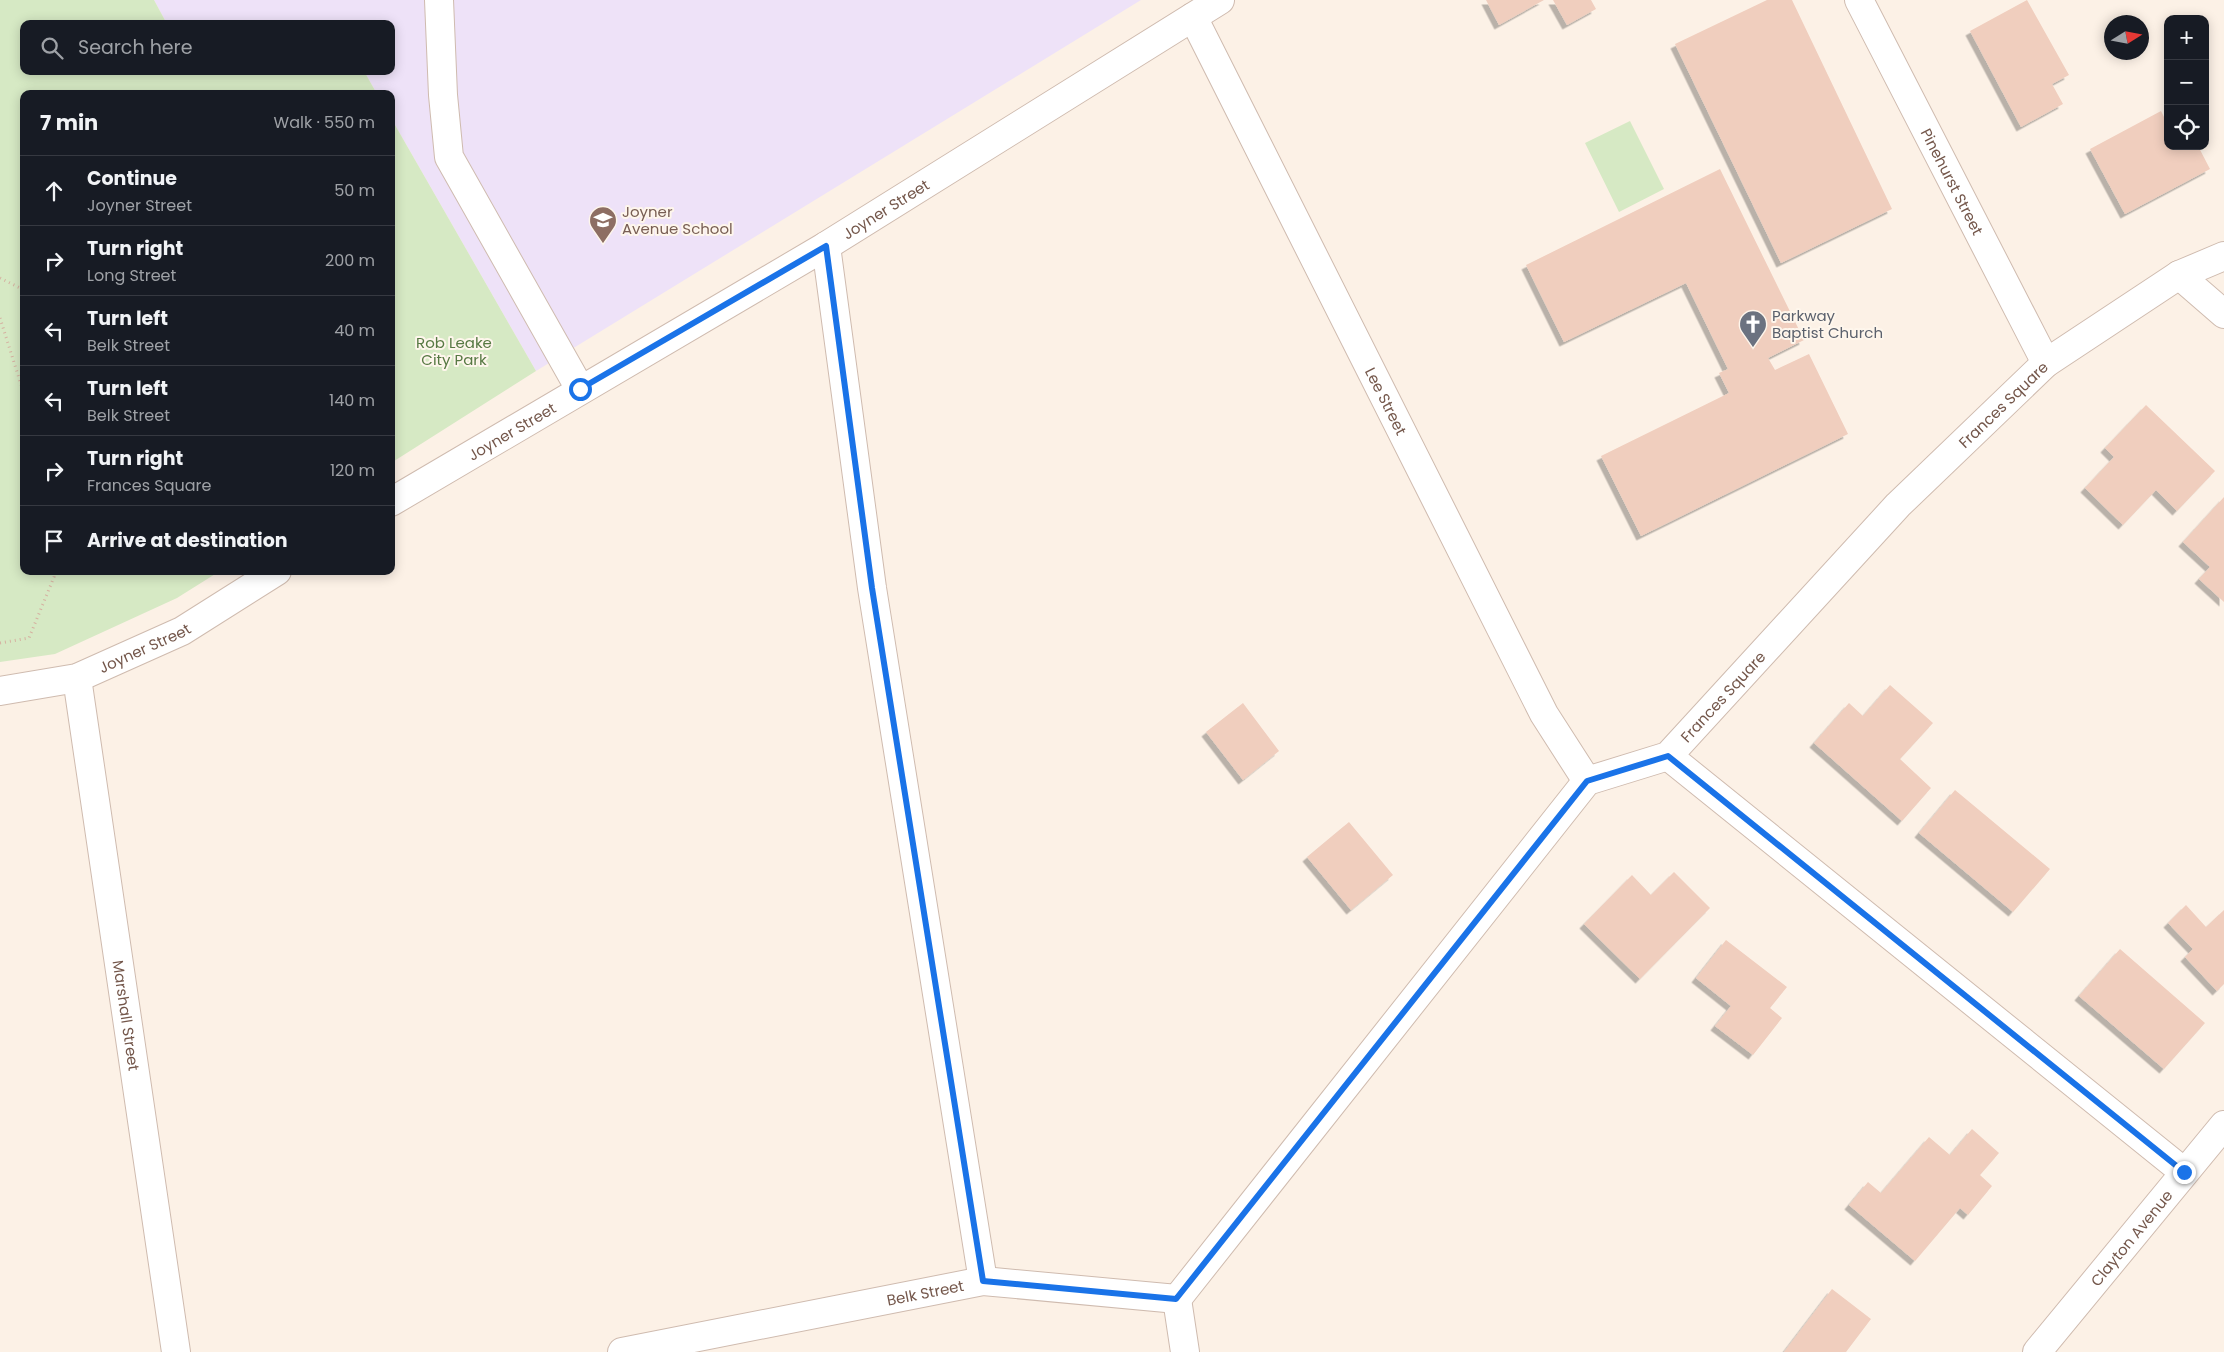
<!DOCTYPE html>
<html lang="en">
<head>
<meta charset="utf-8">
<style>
  body { margin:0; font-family:Poppins,sans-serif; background:#242831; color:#f1f3f6 }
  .controls { position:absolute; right:15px; top:15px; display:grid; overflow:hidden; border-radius:10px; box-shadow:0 2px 12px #0003 }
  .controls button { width:45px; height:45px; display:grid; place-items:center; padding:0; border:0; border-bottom:1px solid #363941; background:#171b24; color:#f1f3f6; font:25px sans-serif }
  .compass { position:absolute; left:2104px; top:15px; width:45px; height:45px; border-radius:50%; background:#171b24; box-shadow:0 2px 12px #0003; rotate:79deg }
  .stop { position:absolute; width:15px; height:15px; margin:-11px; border:4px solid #1a73e8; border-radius:50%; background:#fff }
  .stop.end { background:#1a73e8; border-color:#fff; box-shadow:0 1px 5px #0008 }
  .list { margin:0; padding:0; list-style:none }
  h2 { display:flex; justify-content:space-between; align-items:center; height:65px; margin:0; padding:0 20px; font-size:21px }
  h2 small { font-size:16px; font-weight:400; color:#9ea1a6 }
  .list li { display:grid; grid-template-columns:32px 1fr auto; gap:15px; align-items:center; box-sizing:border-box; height:70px; padding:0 20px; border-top:1px solid #363941 }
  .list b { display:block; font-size:19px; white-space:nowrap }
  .list p { margin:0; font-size:16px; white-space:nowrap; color:#9ea1a6 }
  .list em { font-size:16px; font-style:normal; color:#9ea1a6 }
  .icon { flex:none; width:28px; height:28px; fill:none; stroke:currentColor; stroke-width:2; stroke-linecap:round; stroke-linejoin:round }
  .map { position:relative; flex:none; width:2224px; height:1352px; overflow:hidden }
  .search { position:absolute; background:#171b24; box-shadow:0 2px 12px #0003; left:20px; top:20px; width:375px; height:55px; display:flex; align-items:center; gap:12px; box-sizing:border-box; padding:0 18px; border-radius:10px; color:#9ea1a6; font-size:19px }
  .panel { position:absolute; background:#171b24; box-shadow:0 2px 12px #0003; left:20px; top:90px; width:375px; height:485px; border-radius:10px }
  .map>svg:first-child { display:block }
  .education { fill:#eee2f8 }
  .green { fill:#d6e9c4 }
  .building { fill:#f0cebe; filter:url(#shadow) }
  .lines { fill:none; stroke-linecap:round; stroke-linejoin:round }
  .minor-casing { stroke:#cfbbaf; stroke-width:30 }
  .path { stroke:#d5b1a1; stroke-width:3; stroke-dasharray:1 4; stroke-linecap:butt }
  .minor { stroke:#fff; stroke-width:28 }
  .route { stroke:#1a73e8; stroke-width:6 }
  .labels { text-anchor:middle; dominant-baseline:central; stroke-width:4; stroke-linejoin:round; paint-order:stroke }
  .street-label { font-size:15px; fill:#74574b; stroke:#fef6ec }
  .education-label { font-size:15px; fill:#785e54; stroke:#fef6ec; text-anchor:start }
  .worship-label { font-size:15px; fill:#5b616d; stroke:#fef6ec; text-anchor:start }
  .park-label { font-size:15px; fill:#577943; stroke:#fef6ec }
</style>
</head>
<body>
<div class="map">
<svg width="2224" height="1352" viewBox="0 0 2224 1352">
  <defs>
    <filter id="shadow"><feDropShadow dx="-4.5" dy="4.5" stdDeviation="0" flood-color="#0004"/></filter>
  </defs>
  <rect width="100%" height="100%" fill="#fcf1e6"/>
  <!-- education -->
  <path class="education" d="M154,0H1141L536,371L391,118V94H377L364,71H391V24H167Z"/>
  <!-- green -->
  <path class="green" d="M0,0H154L167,24H24V71H364L377,94H24V571H220L177,598L55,654L0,662Z
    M391,118L536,371L391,463Z
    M1630,121L1664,189L1619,212L1585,143Z"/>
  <!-- building -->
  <path class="building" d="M1486,0H1544L1499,25Z
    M1553,0H1591L1596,9L1567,25Z
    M1767,0H1792L1892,209L1781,263L1675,44Z
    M2027,0L2069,75L2052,84L2063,104L2021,127L1970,31Z
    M2161,111L2168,125V146H2198L2210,169L2125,214L2090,149Z
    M1720,169L1804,340L1768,358L1775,370L1809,354L1848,434L1641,536L1601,456L1729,393L1719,373L1728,369L1686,283L1564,342L1526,265Z
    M2146,405L2215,471L2177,511L2156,490L2123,525L2085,488L2114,457L2105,448Z
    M2224,497V602L2199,579L2210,567L2183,542Z
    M1890,685L1933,723L1900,759L1931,788L1902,821L1814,743L1849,703L1863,716Z
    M1243,703L1279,751L1243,780L1206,732Z
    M1955,790L2050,869L2013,912L1919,833Z
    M1349,822L1393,875L1351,910L1307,857Z
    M1674,872L1710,908L1640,979L1584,924L1632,875L1651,895Z
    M2186,905L2206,927L2224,910V984L2217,991L2185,957L2193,949L2168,923Z
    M1726,940L1787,987L1770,1008L1782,1018L1753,1055L1715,1026L1731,1006L1696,978Z
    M2120,949L2205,1023L2164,1069L2079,996Z
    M1972,1129L1999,1153L1980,1175L1992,1186L1968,1215L1960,1208L1915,1261L1849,1205L1868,1182L1881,1193L1929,1137L1950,1155Z
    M1832,1289L1871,1319L1846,1352H1784Z"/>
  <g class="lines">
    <!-- minor casing -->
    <g class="minor-casing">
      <g id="minor">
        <path d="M439,0L443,95L449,157L580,389"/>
        <path id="s1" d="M1859,0L2046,363"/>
        <path id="s2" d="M1193,17L1544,714L1587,781"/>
        <path d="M826,246L872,588L983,1281"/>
        <path d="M2179,275L2224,314"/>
        <path id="s3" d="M391,502L826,246L1220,0"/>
        <path id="s4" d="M77,678L176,1352"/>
        <path id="s5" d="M0,691L77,678L182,631L277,571"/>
        <path d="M1668,756L2184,1172"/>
        <path d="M1177,1299L1185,1352"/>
        <path id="s6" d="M622,1352L983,1281L1177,1299L1587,781L1668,756L1898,505L2046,363L2179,275L2224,256"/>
        <path id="s7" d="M2037,1352L2224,1125"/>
      </g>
    </g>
    <!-- path -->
    <path class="path" d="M0,278L24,290
      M0,318L24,394
      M0,643L29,638L54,577V571"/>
    <!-- minor -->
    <use href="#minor" class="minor"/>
  </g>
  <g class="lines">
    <!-- route -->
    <path class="route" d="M580,389L826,246L872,588L983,1281L1176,1299L1587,781L1668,756L2184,1172"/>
  </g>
  <!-- icons -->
  <defs>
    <g id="school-pin" transform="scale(1.4375)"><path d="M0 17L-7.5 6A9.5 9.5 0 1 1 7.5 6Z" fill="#8d6e63" stroke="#fef6ec"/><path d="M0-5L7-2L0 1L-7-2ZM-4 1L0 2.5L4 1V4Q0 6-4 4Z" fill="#fff"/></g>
    <g id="church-pin" transform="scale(1.4375)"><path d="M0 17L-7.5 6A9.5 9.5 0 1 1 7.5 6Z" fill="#6b7280" stroke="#fef6ec"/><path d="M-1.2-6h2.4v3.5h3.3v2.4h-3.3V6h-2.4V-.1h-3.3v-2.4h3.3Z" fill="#fff"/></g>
  </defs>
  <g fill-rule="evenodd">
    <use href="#school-pin" x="603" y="220"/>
    <use href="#church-pin" x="1753" y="324"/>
  </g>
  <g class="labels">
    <!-- street labels -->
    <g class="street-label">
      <text stroke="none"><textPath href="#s1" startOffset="204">Pinehurst Street</textPath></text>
      <text stroke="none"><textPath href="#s3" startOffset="575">Joyner Street</textPath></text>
      <text stroke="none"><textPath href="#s2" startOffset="430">Lee Street</textPath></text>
      <text stroke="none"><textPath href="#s6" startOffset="1794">Frances Square</textPath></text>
      <text stroke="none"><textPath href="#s3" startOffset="140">Joyner Street</textPath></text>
      <text stroke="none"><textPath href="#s5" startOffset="152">Joyner Street</textPath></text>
      <text stroke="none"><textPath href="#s6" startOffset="1389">Frances Square</textPath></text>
      <text stroke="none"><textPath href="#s4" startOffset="341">Marshall Street</textPath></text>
      <text stroke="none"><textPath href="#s7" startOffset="148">Clayton Avenue</textPath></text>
      <text stroke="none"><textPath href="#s6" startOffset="309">Belk Street</textPath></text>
    </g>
    <!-- education labels -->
    <g class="education-label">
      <text x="622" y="211">Joyner<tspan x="622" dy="17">Avenue School</tspan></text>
    </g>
    <!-- worship labels -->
    <g class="worship-label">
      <text x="1772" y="315">Parkway<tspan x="1772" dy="17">Baptist Church</tspan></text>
    </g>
    <!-- park labels -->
    <g class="park-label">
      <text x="454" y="342">Rob Leake<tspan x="454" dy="17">City Park</tspan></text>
    </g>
  </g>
</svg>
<div class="controls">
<button>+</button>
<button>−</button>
<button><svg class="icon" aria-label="locate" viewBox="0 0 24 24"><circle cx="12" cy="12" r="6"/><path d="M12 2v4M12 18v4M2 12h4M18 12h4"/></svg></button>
</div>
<svg class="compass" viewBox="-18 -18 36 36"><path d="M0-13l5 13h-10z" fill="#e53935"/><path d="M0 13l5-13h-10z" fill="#9ea1a6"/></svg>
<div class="stop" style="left:580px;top:389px"></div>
<div class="stop end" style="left:2184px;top:1172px"></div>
<div class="search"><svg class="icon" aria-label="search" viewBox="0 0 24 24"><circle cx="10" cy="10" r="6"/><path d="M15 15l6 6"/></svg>Search here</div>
<section class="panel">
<h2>7 min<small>Walk · 550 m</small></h2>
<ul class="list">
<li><svg class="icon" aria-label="ahead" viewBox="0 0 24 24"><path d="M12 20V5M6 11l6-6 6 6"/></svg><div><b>Continue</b><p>Joyner Street</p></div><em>50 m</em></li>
<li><svg class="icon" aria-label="right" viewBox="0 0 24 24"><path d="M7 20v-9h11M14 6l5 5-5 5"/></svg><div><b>Turn right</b><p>Long Street</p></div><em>200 m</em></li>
<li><svg class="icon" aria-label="left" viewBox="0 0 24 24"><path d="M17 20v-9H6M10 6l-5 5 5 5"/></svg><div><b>Turn left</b><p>Belk Street</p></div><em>40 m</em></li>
<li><svg class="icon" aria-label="left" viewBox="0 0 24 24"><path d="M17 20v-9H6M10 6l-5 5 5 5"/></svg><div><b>Turn left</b><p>Belk Street</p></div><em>140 m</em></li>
<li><svg class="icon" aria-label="right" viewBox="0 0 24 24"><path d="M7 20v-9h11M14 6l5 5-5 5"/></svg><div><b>Turn right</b><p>Frances Square</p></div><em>120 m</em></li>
<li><svg class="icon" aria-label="arrive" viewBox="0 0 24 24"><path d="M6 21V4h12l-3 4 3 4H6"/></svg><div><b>Arrive at destination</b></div></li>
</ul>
</section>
</div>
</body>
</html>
